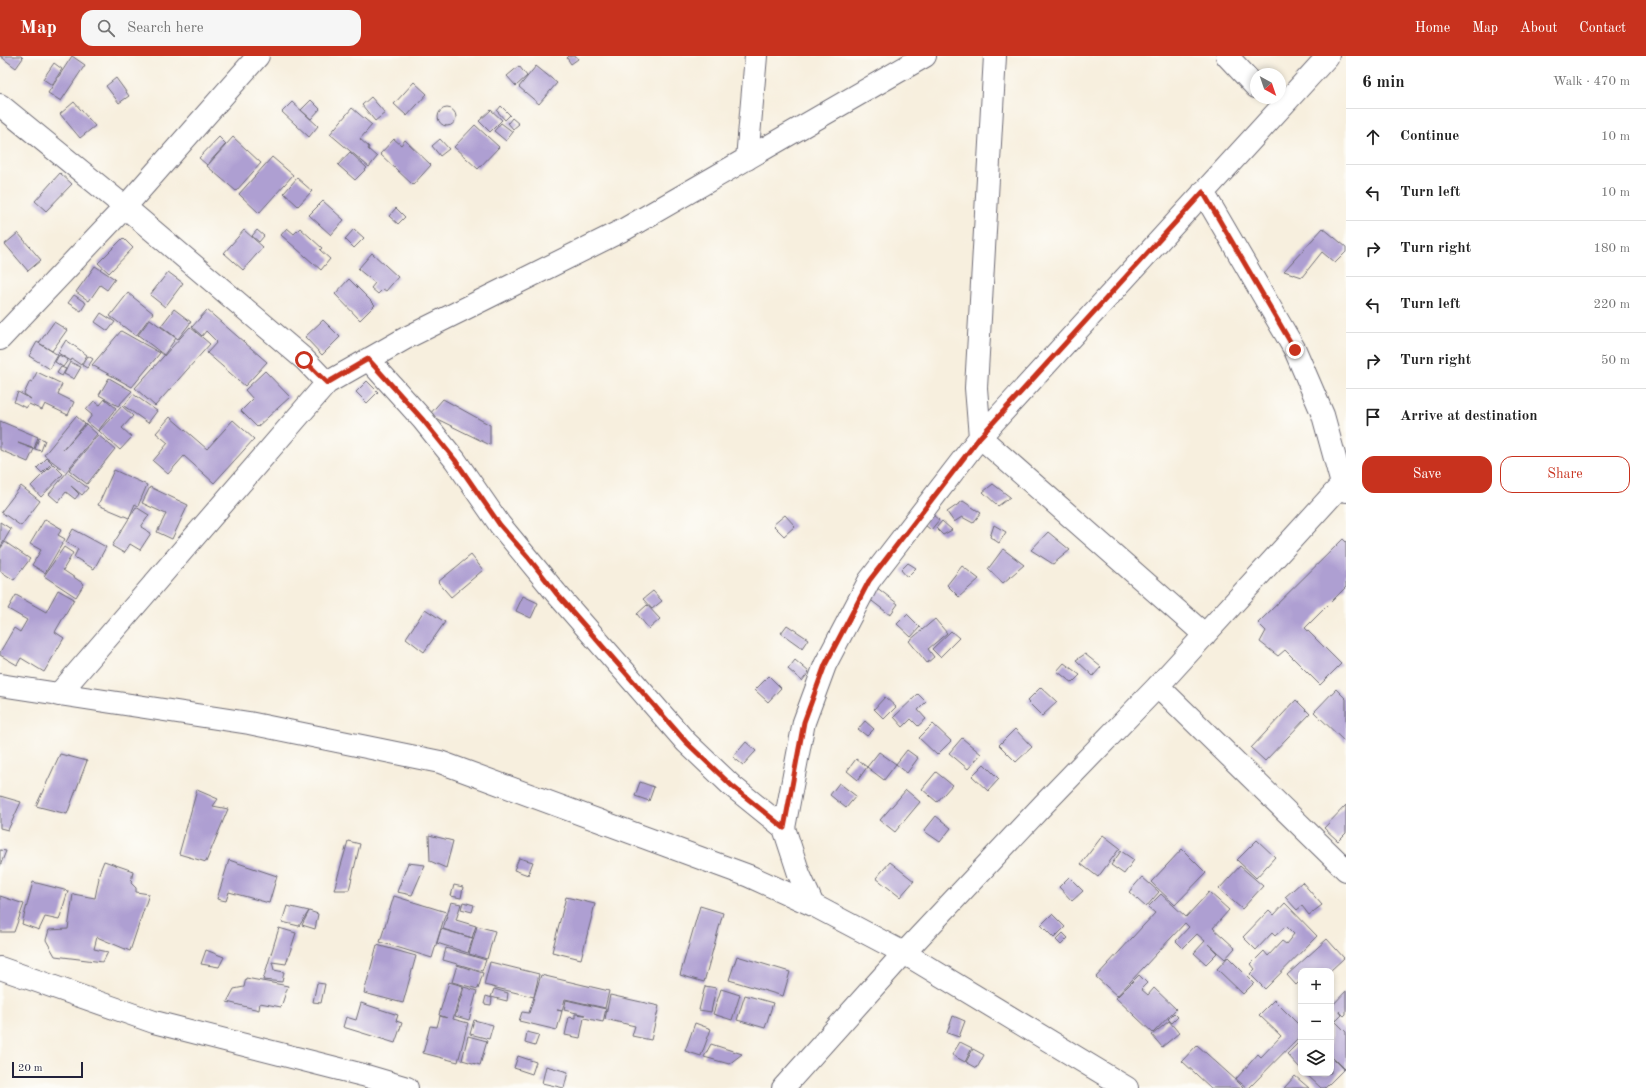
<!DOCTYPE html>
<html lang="en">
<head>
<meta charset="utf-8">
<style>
  body { margin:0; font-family:"Old Standard TT",serif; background:#f6f6f6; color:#222 }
  .controls { position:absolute; right:12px; bottom:12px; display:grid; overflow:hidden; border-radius:8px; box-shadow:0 2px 6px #0003 }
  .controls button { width:36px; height:36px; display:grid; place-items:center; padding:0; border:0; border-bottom:1px solid #e0e0e0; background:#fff; color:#222; font:20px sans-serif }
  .compass { position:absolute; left:1250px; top:12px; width:36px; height:36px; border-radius:50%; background:#fff; box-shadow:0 2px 6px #0003; rotate:140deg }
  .scale { position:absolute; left:12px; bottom:10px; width:71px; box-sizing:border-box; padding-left:4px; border:2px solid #22223b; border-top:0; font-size:11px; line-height:14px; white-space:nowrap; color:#22223b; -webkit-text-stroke:3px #fdfcf7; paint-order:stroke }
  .stop { position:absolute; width:12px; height:12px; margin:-9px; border:3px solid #c8321e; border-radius:50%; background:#fff }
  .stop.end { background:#c8321e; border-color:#fff; box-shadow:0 1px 4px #0008 }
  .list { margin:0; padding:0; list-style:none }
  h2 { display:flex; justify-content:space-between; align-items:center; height:52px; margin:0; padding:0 16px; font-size:17px }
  h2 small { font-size:13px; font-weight:400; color:#767676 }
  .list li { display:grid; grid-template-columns:26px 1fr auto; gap:12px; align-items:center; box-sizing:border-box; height:56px; padding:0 16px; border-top:1px solid #e0e0e0 }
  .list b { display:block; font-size:15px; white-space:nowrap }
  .list em { font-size:13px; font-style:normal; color:#767676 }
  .actions { display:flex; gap:8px; padding:12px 16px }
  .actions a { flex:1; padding:9px 0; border:1px solid #c8321e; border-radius:12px; text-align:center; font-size:14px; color:#c8321e }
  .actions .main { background:#c8321e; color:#fff }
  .icon { flex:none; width:22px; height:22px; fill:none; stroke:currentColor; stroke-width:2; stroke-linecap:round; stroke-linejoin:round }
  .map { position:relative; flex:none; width:1346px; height:1032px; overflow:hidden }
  header { display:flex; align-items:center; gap:24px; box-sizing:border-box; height:56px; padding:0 20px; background:#c8321e; color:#fff }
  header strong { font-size:19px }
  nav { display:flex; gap:22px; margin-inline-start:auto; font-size:14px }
  .search { width:280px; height:36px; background:#f6f6f6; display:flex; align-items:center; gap:10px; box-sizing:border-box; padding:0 14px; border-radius:12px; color:#767676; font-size:15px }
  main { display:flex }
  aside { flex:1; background:#fff }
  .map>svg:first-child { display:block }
  .building { fill:#ae9fd2 }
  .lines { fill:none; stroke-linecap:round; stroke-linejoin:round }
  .minor-casing { stroke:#6d6a74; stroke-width:24 }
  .minor { stroke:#fff; stroke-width:22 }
  .route { stroke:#c8321e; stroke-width:5 }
</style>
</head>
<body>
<header>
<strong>Map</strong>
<div class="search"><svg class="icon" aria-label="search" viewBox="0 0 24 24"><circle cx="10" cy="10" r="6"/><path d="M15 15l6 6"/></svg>Search here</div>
<nav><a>Home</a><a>Map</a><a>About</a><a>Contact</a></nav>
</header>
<main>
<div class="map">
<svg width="1346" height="1032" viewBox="0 0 1346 1032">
  <rect width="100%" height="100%" fill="#fdfcf7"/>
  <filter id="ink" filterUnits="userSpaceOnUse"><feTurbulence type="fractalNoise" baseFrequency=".025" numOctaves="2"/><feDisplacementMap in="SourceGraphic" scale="8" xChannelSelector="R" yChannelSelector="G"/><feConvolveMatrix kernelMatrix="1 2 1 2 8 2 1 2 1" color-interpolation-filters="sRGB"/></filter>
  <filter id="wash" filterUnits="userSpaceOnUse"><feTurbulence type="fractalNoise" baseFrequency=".012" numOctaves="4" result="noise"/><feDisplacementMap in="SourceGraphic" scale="16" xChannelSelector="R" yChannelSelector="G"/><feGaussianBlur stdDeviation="0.9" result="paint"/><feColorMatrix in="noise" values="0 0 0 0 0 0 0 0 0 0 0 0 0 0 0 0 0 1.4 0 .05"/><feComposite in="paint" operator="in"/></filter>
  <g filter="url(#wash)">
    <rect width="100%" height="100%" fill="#f7efde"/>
    <g id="blocks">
      <!-- building -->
      <path class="building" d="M0,0H21L23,2L16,12Z
        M72,0L85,9L61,45L48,37Z
        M569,0H576L578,3L571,8L567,2Z
        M54,7L62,13L52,29L43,23Z
        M519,10L527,20L516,30L507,20Z
        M536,10L557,27L539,48L519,31Z
        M116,22L129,40L119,47L106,30Z
        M414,26L427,38L407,60L394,48Z
        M371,41L385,57L375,65L362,49Z
        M311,44L320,53L311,63L301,54Z
        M74,46L95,70L80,82L60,58Z
        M292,46L318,70L309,81L282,56Z
        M501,50L510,59L505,64L497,55Z
        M438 61a9 9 0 1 1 18 0a9 9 0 1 1-18 0Z
        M352,52L372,69L360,83L369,91L368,93L377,101L369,111L330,78Z
        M491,54L502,64L490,76L479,65Z
        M512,62L519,68L513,73L508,67Z
        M501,67L513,76L506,85L494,75Z
        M475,69L499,91L478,113L454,91Z
        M219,81L226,88L207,109L199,102Z
        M233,81L261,107L236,135L207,110Z
        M394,83L401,89L405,84L431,109L413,129L380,98Z
        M440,83L449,93L440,100L432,90Z
        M350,96L367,112L355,124L338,109Z
        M272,101L293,119L259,157L239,138Z
        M60,117L72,128L46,155L35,145Z
        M297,122L312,135L298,150L284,137Z
        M323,145L344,164L331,179L309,159Z
        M396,152L405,161L398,168L389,160Z
        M287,172L294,178L300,172L322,192L320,194L330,203L321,214L281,179Z
        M1323,172L1346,191V196L1335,207L1322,196L1302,221L1284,215Z
        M354,173L364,182L354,192L345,183Z
        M244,174L263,191L243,214L224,197Z
        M257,174L264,180L259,186L252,180Z
        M18,177L41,204L28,215L5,188Z
        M123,182L133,192L109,217L98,207Z
        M372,197L398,221L386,235L383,233L378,238L371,232L375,227L358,213Z
        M95,210L115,223L107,234L100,229L89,245L76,236Z
        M168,216L183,227L165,251L150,239Z
        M349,223L375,249L360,264L335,238Z
        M128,237L153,257L136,280L110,260Z
        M74,239L86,247L81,255L68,247Z
        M174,253L191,266L178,283L161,270Z
        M207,254L267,306L245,330L207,297L217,286L206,275L202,280L192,271Z
        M101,257L115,266L108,275L95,266Z
        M150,263L176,282L164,299L138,279Z
        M323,264L340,281L322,299L305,281Z
        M54,266L67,274L52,295L39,287Z
        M190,271L210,288L155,350L135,332Z
        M121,275L160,297L132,331L92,309Z
        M66,284L87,299L81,309L72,303L71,305L58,297Z
        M37,286L58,299L50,313L29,300Z
        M59,299L68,304L63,311L55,306Z
        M88,300L93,303L87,312L82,309Z
        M70,306L81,311L74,323L64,318Z
        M61,311L66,313L62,320L57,317Z
        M265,315L290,341L257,371L241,355L253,343L245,334Z
        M37,316L62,328L58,338L74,346L68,359L45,348L42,354L29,348L26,352L14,346L18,336L31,343L24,338L30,325L32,326Z
        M109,322L132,335L118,350L99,339Z
        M367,325L378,336L367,347L356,336Z
        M133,338L157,355L148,367L124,350Z
        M105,343L116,352L98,375L87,366L92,359L86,354L94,345L100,349Z
        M443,343L490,369V389L429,359Z
        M122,350L133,360L122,372L132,381L120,394L99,375Z
        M76,360L85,368L63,394L86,368L97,378L66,416L44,399Z
        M170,361L207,393L233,364L254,383L214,427L184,400L168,418L153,405L168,387L156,377Z
        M0,365L38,381L34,393L18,387L34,393L28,406L0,394Z
        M98,379L115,393L87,428L69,414Z
        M39,382L45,384L41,395L35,393Z
        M47,402L52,407L42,417L37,412Z
        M53,408L63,418L41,441L31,430Z
        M114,414L147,429L138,450L135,448L129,462L98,449Z
        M67,416L88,432L82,439L71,430L79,438L75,443L66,436L58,446L49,438Z
        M993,428L1010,441L998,450L983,436Z
        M21,430L40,445L21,470L1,456Z
        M150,431L188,449L172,483L157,476L166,458L142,447Z
        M963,445L981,457L973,467L962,461L954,466L947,456Z
        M136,451L149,459L141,471L151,477L140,494L130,488L124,497L112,490Z
        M927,454L939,464L931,474L925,469Z
        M785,459L795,470L784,480L773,469Z
        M45,463L62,473L58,479L65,483L45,517L32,509L41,494L30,488Z
        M942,465L952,474L943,479L936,472Z
        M0,466L11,473L0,492Z
        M994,469L1006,476L999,487L990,481Z
        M73,473L106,491L94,513L74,501L78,493L66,486Z
        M1048,476L1070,494L1053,508L1031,494Z
        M1343,483L1346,486V531L1305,572L1341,608L1320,629L1285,594L1278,600L1260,586L1266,575L1258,567Z
        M5,486L30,503L14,524L0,515V493Z
        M64,491L73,497L63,514L84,528L76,541L44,520Z
        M1003,493L1024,509L1003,527L988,513Z
        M471,499L483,514L451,541L438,526Z
        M908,507L916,512L907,521L901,514Z
        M962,510L979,523L959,541L947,529Z
        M876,531L898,548L890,559L868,542Z
        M58,534L74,543L55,576L64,582L44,616L21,602L17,609L0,599V596L14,572L20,576L27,564L8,553L16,539L46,556Z
        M653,535L662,545L652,553L643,543Z
        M523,540L538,547L531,562L516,555Z
        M647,549L660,563L649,573L637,558Z
        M425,553L445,566L424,596L406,582Z
        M907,558L920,571L911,581L897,568Z
        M935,563L947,577L928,593L934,601L927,607L909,585Z
        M787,569L808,583L802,592L781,577Z
        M951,575L959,582L940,601L932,593Z
        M1085,598L1101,611L1093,620L1076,604Z
        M795,604L809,616L802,625L788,613Z
        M1064,607L1080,619L1072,627L1057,615Z
        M769,620L781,632L768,646L755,634Z
        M1041,631L1057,646L1042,660L1027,645Z
        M1336,633L1346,643V687L1314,656Z
        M918,638L926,646L918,654L926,663L918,670L911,663L903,671L894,661Z
        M885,641L896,651L884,663L874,653Z
        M1296,644L1310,658L1265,705L1251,692Z
        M865,665L874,673L867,680L858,673Z
        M933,668L951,685L937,699L919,682Z
        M1015,673L1032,691L1016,706L999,689Z
        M962,682L981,698L968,713L949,697Z
        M746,686L756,695L743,709L733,701Z
        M907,694L918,702L907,717L896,708Z
        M879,696L896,708L884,724L867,711Z
        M60,698L87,705L67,758L36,750Z
        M856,703L867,711L858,724L847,715Z
        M984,708L999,723L988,735L972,720Z
        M936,716L952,729L937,746L922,733Z
        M640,726L654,731L649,745L635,740Z
        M839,727L856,740L846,752L830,739Z
        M197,734L218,743L213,750L228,753L206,806L179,798Z
        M906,734L920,746L895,776L880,764Z
        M0,740L21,746L8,774L0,772Z
        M1346,749V777L1338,785L1324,772Z
        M936,760L951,772L940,786L924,775Z
        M429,779L453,785L446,812L430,805Z
        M1103,779L1120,792L1098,821L1081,808Z
        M1257,784L1275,801L1256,822L1237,804Z
        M348,785L360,788L349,834H334Z
        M1182,793L1206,817L1175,849L1151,826Z
        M0,794L6,795L0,810Z
        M1121,795L1134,804L1124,818L1111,809Z
        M519,802L533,806L528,819L514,814Z
        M229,804L277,820L269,847L229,836L226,845L217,843Z
        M104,805L133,815L131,827L136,832V836L149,838L130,895L97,881L94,893L108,896L103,906L55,900L46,884L49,874L68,873L73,838L95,842L99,822L98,820Z
        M890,806L914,825L900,841L876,822Z
        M408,807L425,809L412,839L397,836Z
        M1240,810L1263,830L1242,853L1219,833Z
        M1069,821L1083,835L1072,845L1059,831Z
        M1142,821L1159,836L1146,851L1129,836Z
        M33,826L68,835L59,864L45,861L39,874L22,868Z
        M1302,826L1322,849L1309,859L1302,850L1297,854L1285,841Z
        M454,829L463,831L461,842L451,840Z
        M1209,836L1229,854L1213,872L1235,892L1225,903L1208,888L1217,897L1206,908L1194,897L1205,885L1197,878L1183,892L1176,885L1189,871L1185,867L1117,940L1096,921L1155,857L1148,851L1161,838L1186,861Z
        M0,840L24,848L14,876H0Z
        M394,840L446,856L432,902L380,886Z
        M566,841L595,848L581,903L552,896Z
        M451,846L461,848L456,864L476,870L472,882L443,873Z
        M463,846L474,849L472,856L461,853Z
        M1285,847L1317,880L1265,933L1250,918L1255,913L1251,908L1264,895L1268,900L1282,885L1286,888L1294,878L1286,870L1275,880L1272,877L1256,894L1243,881L1269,854L1274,859Z
        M287,850L309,855L299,870L282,866Z
        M700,850L723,857L704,926L680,919Z
        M309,855L318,858L315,873L302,869Z
        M1052,858L1065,871L1054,882L1041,869Z
        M477,870L495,875L487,903L469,898Z
        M279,872L296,877L286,908L272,906L274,914L284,916L282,926L263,924Z
        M441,873L473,882L468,897L437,887Z
        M1063,877L1068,882L1061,889L1056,884Z
        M1327,883L1344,902L1330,915H1301V924L1296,929L1287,919Z
        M377,889L416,900L403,947L364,937Z
        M446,892L486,904L482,915L443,904Z
        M206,894L224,901L219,911L201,908Z
        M737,900L790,916L783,940L729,924Z
        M1228,901L1254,927L1243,938L1217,913Z
        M490,906L539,918L534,941L484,929Z
        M457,909L483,917L478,933L452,926Z
        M541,919L609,935L605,952L565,943L562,955L557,954L562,955L557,974L519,965L522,956L529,957Z
        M1139,919L1147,927L1141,933L1148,939L1154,932L1176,953L1153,977L1116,942Z
        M246,922L288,930L281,951L260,947L259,954L227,946L234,933L244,931Z
        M449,926L463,930L453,963L468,967L458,1006L423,997L430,970L437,971L440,960L447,962L439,959Z
        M317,927L325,928L321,947L313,946Z
        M705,930L716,932L711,956L699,954Z
        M464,931L477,935L469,964L455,960Z
        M494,933L508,937L507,945L491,941Z
        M721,933L740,939L732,964L713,958Z
        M1346,935V958L1344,960L1339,955L1342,959L1336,965L1331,959V951Z
        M610,939L659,950L651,984L632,980L635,970L605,963Z
        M745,939L773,947L765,972L737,964Z
        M486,940L492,942L491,949L484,948Z
        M566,944L606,953L603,966L584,962L580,982L565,979L569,961L575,962V958L585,959L564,954Z
        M1274,944L1301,971V979L1249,1032H1247L1236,1023L1258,998L1261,1001L1281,980L1259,959Z
        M361,947L398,959L396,965L402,967L395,987L343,971L346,961L356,964Z
        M1174,957L1178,961L1172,967L1168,963Z
        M953,960L965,965L959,981L947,977Z
        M1331,961L1346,976V1014L1331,999Z
        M474,964L493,969L489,983L470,978Z
        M1169,965L1179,977L1162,991L1152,979Z
        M695,967L711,973L701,1000L685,995Z
        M527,976L539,979L535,990L525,987Z
        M468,980L487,985L480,1009L462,1004Z
        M1301,984V1013L1287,998Z
        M960,986L972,992L965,1006L952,999Z
        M711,988L742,998L729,1008L704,1001Z
        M1197,989L1237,1025L1244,1032H1211L1182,1005Z
        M973,993L984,999L977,1012L966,1006Z
        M518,1000L536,1006L532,1018L514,1012Z
        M1331,1000L1344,1013L1325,1032H1321L1305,1017H1331Z
        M546,1010L568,1016L564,1032L542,1027Z
        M1295,1020L1309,1032H1284Z"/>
    </g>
  </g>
  <g filter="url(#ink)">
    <use href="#blocks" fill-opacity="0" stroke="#6d6a74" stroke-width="1"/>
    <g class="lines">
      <!-- minor casing -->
      <g class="minor-casing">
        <path id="minor" d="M995,0L976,332L980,381L1205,579
          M1227,0L1256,31
          M0,49L125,151L304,303L327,327
          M747,103L756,0
          M1203,136L1295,294L1323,359L1342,428L1346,435
          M0,283L125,151L258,0
          M368,303L423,364L455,404L500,469L556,537L686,686L732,730L784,772
          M0,629L249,667L440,706L749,820L813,849L904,897L1127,1032
          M1158,630L1346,814
          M58,639L327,327L406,282L625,173L925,0
          M813,849L799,818L784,772L804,666L825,609L869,525L980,381L1328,0
          M0,912L154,966L363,1019L407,1032
          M783,1032L904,897L1043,749L1158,630L1346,424"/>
      </g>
      <!-- minor -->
      <use href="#minor" class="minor"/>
    </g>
  </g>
  <g class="lines" filter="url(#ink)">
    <!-- route -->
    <path class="route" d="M304,304L327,327L368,303L423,364L455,404L500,469L528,501L556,537L686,686L732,730L784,772L804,666L825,609L869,525L980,381L1203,136L1295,294"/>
  </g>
</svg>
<div class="controls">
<button>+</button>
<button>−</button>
<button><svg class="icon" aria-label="layers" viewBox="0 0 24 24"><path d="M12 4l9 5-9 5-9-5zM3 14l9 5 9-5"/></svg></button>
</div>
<svg class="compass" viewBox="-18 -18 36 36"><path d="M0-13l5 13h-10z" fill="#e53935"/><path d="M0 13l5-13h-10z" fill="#767676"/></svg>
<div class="scale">20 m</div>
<div class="stop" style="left:304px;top:304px"></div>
<div class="stop end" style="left:1295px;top:294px"></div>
</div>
<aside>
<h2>6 min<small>Walk · 470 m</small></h2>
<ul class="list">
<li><svg class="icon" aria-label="ahead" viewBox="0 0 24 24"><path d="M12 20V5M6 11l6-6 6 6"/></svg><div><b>Continue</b></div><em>10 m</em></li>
<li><svg class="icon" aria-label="left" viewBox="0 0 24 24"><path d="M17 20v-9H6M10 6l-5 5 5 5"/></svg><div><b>Turn left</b></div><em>10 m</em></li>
<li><svg class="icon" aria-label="right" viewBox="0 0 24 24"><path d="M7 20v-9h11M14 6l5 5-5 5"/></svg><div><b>Turn right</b></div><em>180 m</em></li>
<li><svg class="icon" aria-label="left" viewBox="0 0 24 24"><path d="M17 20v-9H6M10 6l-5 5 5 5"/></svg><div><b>Turn left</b></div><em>220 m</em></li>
<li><svg class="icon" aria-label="right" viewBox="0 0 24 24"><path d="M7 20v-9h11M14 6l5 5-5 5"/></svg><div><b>Turn right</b></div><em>50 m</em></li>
<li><svg class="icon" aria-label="arrive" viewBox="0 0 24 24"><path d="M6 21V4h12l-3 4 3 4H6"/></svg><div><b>Arrive at destination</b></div></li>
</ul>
<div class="actions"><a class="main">Save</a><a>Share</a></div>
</aside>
</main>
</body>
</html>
